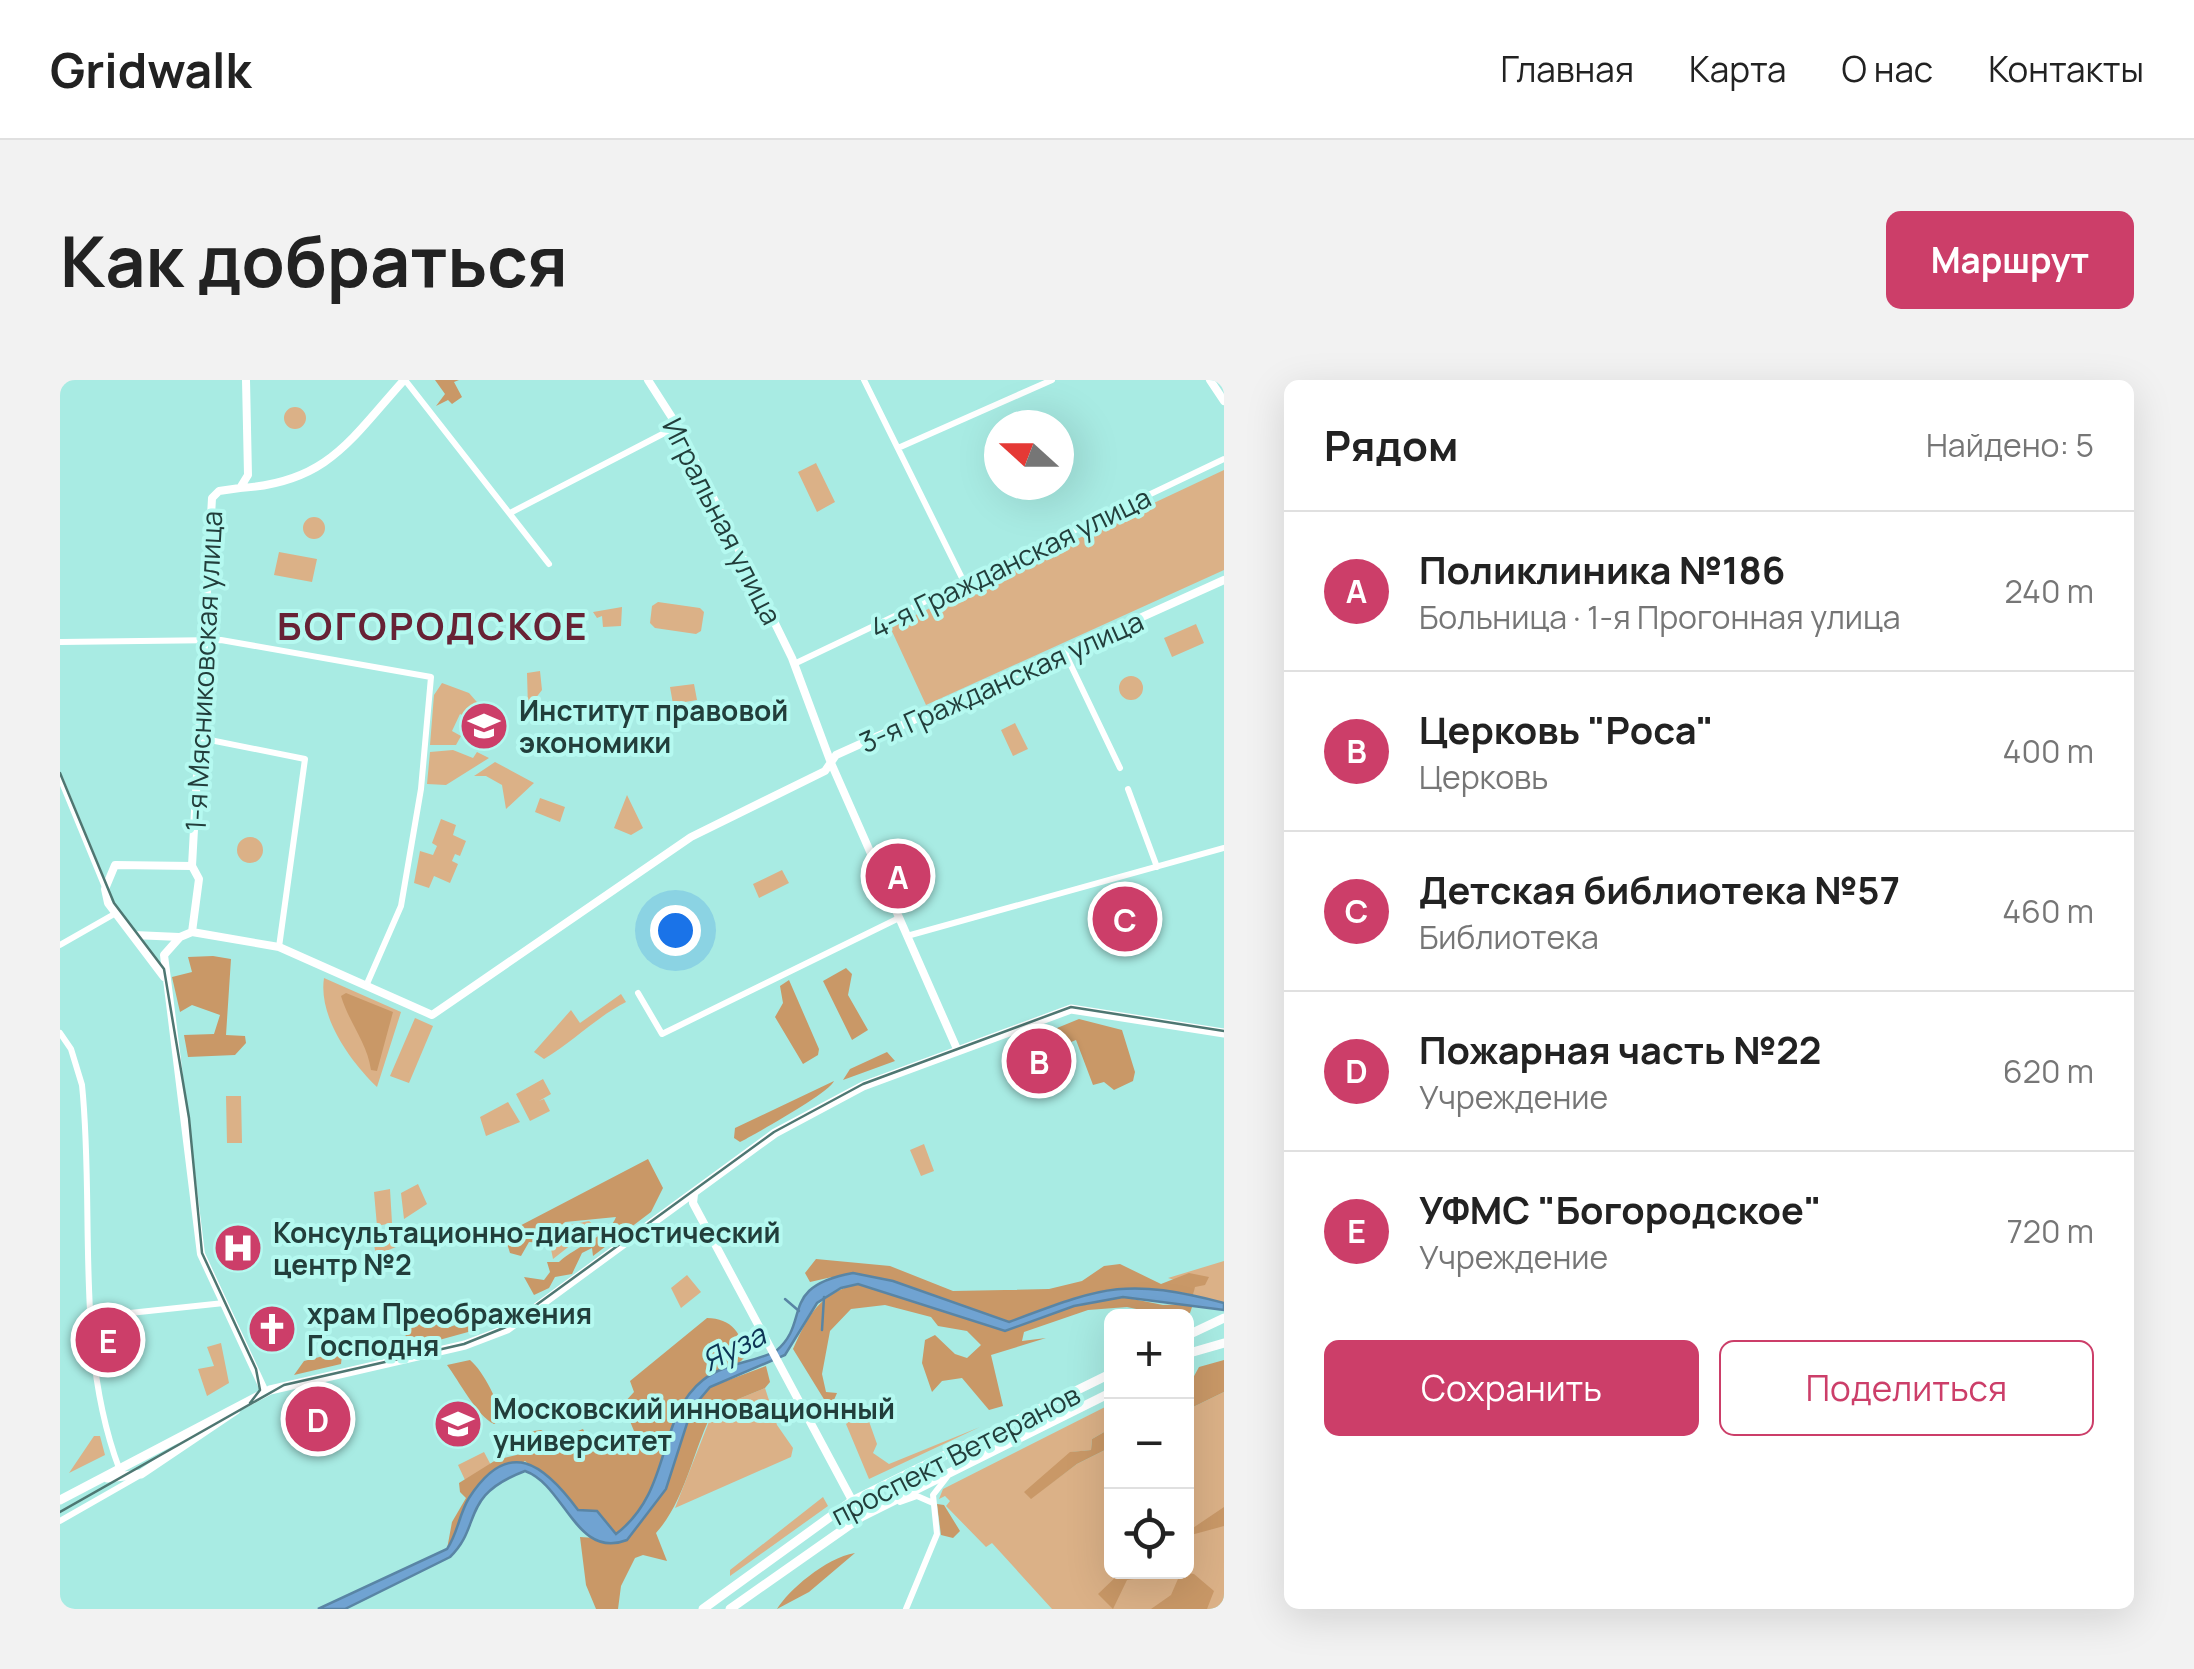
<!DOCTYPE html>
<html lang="ru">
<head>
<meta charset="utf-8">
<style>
  body { margin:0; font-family:Manrope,sans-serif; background:#f2f2f2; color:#222 }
  .controls { position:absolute; right:30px; bottom:30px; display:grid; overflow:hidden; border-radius:15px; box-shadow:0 10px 40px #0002 }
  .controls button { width:90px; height:90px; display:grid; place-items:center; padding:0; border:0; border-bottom:2px solid #e0e0e0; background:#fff; color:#222; font:50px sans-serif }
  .compass { position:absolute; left:924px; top:30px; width:90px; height:90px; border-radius:50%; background:#fff; box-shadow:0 10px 40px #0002; rotate:291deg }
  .you { position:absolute; left:615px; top:550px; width:35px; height:35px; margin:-25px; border:8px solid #fff; border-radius:50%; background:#1a73e8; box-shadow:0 0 0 15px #1a73e833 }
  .badge { display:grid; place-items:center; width:65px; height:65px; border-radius:50%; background:#cc3e69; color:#fff; font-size:32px; font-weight:700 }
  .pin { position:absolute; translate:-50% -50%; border:5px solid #fff; box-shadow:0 2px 10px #0006 }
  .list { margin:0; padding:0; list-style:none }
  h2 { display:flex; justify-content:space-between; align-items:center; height:130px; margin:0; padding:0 40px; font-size:42px }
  h2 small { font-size:32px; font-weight:400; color:#767676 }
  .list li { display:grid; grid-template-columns:65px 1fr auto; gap:30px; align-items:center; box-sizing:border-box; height:160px; padding:0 40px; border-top:2px solid #e0e0e0 }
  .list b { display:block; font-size:38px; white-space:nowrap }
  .list p { margin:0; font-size:32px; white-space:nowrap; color:#767676 }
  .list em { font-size:32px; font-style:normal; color:#767676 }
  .actions { display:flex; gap:20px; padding:30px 40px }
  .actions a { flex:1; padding:22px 0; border:2px solid #cc3e69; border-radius:15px; text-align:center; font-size:35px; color:#cc3e69 }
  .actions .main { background:#cc3e69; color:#fff }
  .icon { flex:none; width:55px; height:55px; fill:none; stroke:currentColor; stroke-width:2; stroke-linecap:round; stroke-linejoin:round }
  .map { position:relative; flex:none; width:1164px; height:1229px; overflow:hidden; border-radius:15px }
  header { display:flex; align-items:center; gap:60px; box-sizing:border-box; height:140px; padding:0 50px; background:#fff; border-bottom:2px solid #e0e0e0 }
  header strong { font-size:48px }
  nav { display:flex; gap:55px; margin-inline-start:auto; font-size:35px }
  .intro { display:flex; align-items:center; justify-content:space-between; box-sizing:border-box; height:240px; padding:0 60px }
  h1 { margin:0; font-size:70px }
  .button { padding:25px 45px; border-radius:15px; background:#cc3e69; color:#fff; font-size:35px; font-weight:700 }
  main { display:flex; gap:60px; padding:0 60px }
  aside { flex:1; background:#fff; border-radius:15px; box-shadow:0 10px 40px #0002 }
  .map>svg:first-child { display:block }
  .green { fill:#dbb187 }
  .forest { fill:#c99867 }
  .water { fill:#70a3d2; stroke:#5985a5; stroke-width:2.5 }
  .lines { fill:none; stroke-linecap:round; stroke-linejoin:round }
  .stream { stroke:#5985a5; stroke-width:2.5 }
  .minor { stroke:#fff; stroke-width:6 }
  .tertiary { stroke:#fff; stroke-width:8 }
  .secondary { stroke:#fff; stroke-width:9 }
  .tram { stroke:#4e7772; stroke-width:2.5 }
  .labels { text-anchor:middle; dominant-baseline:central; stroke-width:8; stroke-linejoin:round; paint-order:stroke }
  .street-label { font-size:28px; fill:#223e3b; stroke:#b5f9f0 }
  .poi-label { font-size:28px; font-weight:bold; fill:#223e3b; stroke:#b5f9f0; text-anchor:start }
  .water-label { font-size:30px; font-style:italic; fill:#0d3555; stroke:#b5f9f0 }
  .district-label { font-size:38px; font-weight:bold; letter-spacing:2.5px; fill:#672235; stroke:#b5f9f0 }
</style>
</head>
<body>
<header>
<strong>Gridwalk</strong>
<nav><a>Главная</a><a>Карта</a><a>О нас</a><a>Контакты</a></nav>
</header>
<div class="intro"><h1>Как добраться</h1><a class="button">Маршрут</a></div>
<main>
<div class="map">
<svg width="1164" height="1229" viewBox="0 0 1164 1229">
  <rect width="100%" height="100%" fill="#a8ebe3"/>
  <!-- green -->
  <path class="green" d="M224 38a11 11 0 1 1 22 0a11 11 0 1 1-22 0Z
    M756,83L775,122L757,132L738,92Z
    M1164,90V190L866,325L830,247Z
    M243 148a11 11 0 1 1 22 0a11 11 0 1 1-22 0Z
    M219,172L257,179L252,202L214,195Z
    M598,222L640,228L644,232L641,251L636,254L595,248L590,243L592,226Z
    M562,227L561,246L543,247L542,236L537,238L533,232Z
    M1136,244L1144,263L1112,277L1104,258Z
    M480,291L482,310L468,328L467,293Z
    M1059 308a12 12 0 1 1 24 0a12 12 0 1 1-24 0Z
    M382,303L409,313L423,329L417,341L400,334L392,351L401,356L396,365H370L374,315Z
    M634,304L637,320L613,324L610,307Z
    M955,343L968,369L953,376L941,350Z
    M393,370L413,378L417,372L429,378L386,405L367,404L370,372Z
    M435,382L474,403L446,429L442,405L426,396H414Z
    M567,415L583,448L571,455L554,448Z
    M480,418L505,427L500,442L475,432Z
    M381,439L396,445L393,455L406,461L400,476L395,474L392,481L398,484L390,503L374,496L369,508L354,503L360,471L373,475L377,466L372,463Z
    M177 470a13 13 0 1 1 26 0a13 13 0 1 1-26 0Z
    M722,490L729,503L699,518L693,504Z
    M264,598L341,632L317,707C291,682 258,637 264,598Z
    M561,614L566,622C538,636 514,661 484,679L474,672L511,630L520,643Z
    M355,638L373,646L349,703L330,696Z
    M483,699L491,714L479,721L484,719L490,731L470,741L456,714Z
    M166,716H181L182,763H167Z
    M448,722L460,742L426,756L420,737Z
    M864,764L874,791L861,796L850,770Z
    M358,804L367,824L344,839L341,813Z
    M330,809L332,843L317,846L314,812Z
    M529,841L535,846L493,879L490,864L499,847Z
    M331,851L336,867L316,875L312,855Z
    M1164,881V923L1133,915L1134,906L1108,898Z
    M627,895L641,912L621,928L611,908Z
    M161,963L169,1003L147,1016L138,989L154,986L147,967Z
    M705,1008L717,1045L733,1068L731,1077L615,1128L654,1029Z
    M1164,1012V1229H992L932,1163L926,1167L886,1126L890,1121L885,1116L879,1119L883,1109L1051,1024V1048L1032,1059L1031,1070L1012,1072L965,1112L971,1118L1017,1084L1051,1067L1052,1192H1126L1127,1030Z
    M805,1030L817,1064L813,1073L829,1084L920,1047L809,1099L786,1044Z
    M34,1056H40L45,1075L9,1093Z
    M424,1072L432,1087L405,1100L398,1085Z
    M763,1117L768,1126L670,1196V1190Z"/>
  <!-- forest -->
  <path class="forest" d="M375,0H399L394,2L402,17L392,24L388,20L376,26L385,14Z
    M153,576L171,579L166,655L185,656L186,663L175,675L128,677L124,655L154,654L160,635L132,625L120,632L112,597L132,592L128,577Z
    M786,588L792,594L788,615L808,650L792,660L763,601Z
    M729,600L759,669L758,675L743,684L715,637L723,623L720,606Z
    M286,613L333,632L317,691L311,690C307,662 289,643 281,616Z
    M1019,639L1062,650L1075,692L1073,701L1054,710L1044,702L1033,705L1016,660L1006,664L997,648Z
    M827,672L835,681L783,700L790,689Z
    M774,701C770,712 702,750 686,759L680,762L674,758L675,748Z
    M588,779L603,808L591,832L533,876L532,868L522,873L512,894L495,897L489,908L474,915L464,897L484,900L490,892L487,882H499C516,866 549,856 556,837L505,842L483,863L469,862L461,876L450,873L444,854Z
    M756,879L830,886L893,911L989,909L1022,901L1044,886L1060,884L1101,904L1129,893L1149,897L1145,905L1135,907L1133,915C1057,899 1018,915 949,942L832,901L772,897L750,902L745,893Z
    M798,904L945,951L1014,926L1063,917L1103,925L1133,924L1130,933L1109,936L1067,927L1028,930L964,952L962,961L986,958L931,975L943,1026L929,1030L902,998L882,1001L872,1012L862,983L865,960L875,955L895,974L907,978L921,965L907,951L878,946L871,937L825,925L791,929L770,951L762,994L766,1012L777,1013L770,1029L733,969C748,936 759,913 798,904Z
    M415,938L423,944L419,949L361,965L347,961L344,949L373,939L387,948Z
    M647,938C671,938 684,954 684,978C670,994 644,994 627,1017C596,1062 606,1119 555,1155C547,1140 537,1128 519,1130L465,1081L414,1112L387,1169L392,1142L406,1118L400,1112L399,1103L436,1080L465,1073L467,1052L481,1050L496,1060L523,1049L530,1063L547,1073L565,1068L574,1051L563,1024L574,1012L570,1001Z
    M304,965L325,968L324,973L286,979L287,970Z
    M275,973L282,975L281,984L234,995L244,981Z
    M410,980C424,992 438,1021 442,1039L434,1044C417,1036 399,1001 387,985Z
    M1164,980V1012L1127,1030V1000L1133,998L1139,987Z
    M706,986L710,1002L705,1008L654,1029C633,1069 626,1120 596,1153L607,1181L583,1175L575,1178L561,1206L558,1229H536L526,1205L520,1157L567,1160L606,1109L630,1034L639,1020L650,1007Z
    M1051,1048V1067L1017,1084L971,1119L964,1112L1010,1072L1031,1070L1032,1059Z
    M877,1124L884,1125L900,1151L893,1158L881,1155Z
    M1164,1127V1146L1131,1155L1127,1152Z
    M795,1173L749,1212L717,1229C728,1211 765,1178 795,1173Z
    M1061,1192H1083L1081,1198L1067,1200L1053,1229L1038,1214Z
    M1121,1192L1134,1194L1154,1211L1147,1229H1091L1111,1215Z"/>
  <!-- water -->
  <path class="water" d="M793,893L833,901L949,942C1043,907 1064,897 1164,923V930L1063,917L1014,926L945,951L798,904L781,908L757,923L725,975L650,1007L639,1020L630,1034L606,1109L567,1160C516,1180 505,1105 465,1091C399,1116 423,1145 390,1177L285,1229H258L387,1169C398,1153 399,1134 409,1118C449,1056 484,1084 518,1130L537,1131L556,1154C613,1111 596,1037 643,1000C664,983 693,983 716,971C752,941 717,907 793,893Z"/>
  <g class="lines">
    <!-- stream -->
    <path class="stream" d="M725,919L739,931
      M762,950L764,917"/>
    <!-- minor -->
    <path class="minor" d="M345,0L489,184
      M804,0L905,204
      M838,68L992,0
      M450,133L618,46
      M0,262L161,260L371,297L361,409L341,526L306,606
      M1005,273L1060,388
      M734,284L1164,79
      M140,358L245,379L219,567
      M0,398L45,507
      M1068,409L1097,487
      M847,556L1164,468
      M0,565L56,533
      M578,613L602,654L839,538
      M0,653L11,669L22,705C35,831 14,968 59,1088
      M32,937L164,923
      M840,1122L857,1116L873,1123
      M0,1141L77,1097
      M846,1229L877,1154L873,1115L887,1097"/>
    <!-- tertiary -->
    <path class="tertiary" d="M588,0L620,50L732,278L771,383L897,669
      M1150,0L1164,21
      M180,108C267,103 290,60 344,0
      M132,486L152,118L159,111L180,108L188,95L186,0
      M132,552L219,567L372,635L631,457L765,391L776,375L1164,200
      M74,555L119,557
      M104,597L48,523L45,509L55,485L132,486L139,499L132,552L120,557L104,575L141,874L205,1012
      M634,814L633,823L801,1137"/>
    <!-- secondary -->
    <path class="secondary" d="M1126,956L1164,938
      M1126,974L1164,963
      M47,1098L81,1094L176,1030
      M0,1120L210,1010L405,965L447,949L715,753L803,706L1011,629L1164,653
      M643,1229L792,1121L1052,993
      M670,1229L801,1137L1052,1012"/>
    <!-- tram -->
    <path class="tram" d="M0,393L54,523L104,589L129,738L142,873L196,989L200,1010L190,1023
      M0,1132L224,1005L404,964L446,947L714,752L803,704L1011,627L1164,651"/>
  </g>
  <!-- icons -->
  <defs>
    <g id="university-disc" transform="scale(2.5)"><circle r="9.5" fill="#cc3e69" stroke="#b5f9f0"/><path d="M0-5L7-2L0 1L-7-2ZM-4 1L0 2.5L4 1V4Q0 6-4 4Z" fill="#fff"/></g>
    <g id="hospital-disc" transform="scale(2.5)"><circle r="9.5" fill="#cc3e69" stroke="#b5f9f0"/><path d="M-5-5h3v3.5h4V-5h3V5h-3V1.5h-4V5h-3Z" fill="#fff"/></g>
    <g id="church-disc" transform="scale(2.5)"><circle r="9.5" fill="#cc3e69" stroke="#b5f9f0"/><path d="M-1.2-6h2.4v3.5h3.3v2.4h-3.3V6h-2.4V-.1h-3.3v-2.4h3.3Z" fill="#fff"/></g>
  </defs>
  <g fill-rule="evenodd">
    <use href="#university-disc" x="424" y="346"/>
    <use href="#hospital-disc" x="178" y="868"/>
    <use href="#church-disc" x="212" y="949"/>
    <use href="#university-disc" x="398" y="1044"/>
  </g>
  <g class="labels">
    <!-- street labels -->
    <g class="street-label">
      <text transform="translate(663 141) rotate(63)">Игральная улица</text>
      <text transform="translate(950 182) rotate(-26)">4-я Гражданская улица</text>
      <text transform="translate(143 291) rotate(-87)">1-я Мясниковская улица</text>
      <text transform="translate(941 301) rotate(-24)">3-я Гражданская улица</text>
      <text transform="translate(895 1074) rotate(-27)">проспект Ветеранов</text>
    </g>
    <!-- poi labels -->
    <g class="poi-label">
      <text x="459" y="330">Институт правовой<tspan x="459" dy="32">экономики</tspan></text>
      <text x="213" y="852">Консультационно-диагностический<tspan x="213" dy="32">центр №2</tspan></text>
      <text x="247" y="933">храм Преображения<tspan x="247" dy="32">Господня</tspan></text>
      <text x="433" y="1028">Московский инновационный<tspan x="433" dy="32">университет</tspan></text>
    </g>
    <!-- water labels -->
    <g class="water-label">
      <text transform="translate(673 967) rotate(-27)">Яуза</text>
    </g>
    <!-- district labels -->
    <g class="district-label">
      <text x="373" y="245">БОГОРОДСКОЕ</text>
    </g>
  </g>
</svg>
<div class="controls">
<button>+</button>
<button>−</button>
<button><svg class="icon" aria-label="locate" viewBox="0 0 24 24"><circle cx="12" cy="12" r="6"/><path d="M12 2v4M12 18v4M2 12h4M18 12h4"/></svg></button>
</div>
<svg class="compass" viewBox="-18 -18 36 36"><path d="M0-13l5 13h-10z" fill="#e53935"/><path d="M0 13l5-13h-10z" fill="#767676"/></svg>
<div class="you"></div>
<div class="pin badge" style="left:838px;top:496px">A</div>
<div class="pin badge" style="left:979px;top:681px">B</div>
<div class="pin badge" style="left:1065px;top:539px">C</div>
<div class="pin badge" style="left:258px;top:1039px">D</div>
<div class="pin badge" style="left:48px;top:960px">E</div>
</div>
<aside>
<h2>Рядом<small>Найдено: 5</small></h2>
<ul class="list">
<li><span class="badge">A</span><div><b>Поликлиника №186</b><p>Больница · 1-я Прогонная улица</p></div><em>240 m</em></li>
<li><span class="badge">B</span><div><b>Церковь &quot;Роса&quot;</b><p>Церковь</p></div><em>400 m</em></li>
<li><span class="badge">C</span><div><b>Детская библиотека №57</b><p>Библиотека</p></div><em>460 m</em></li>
<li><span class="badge">D</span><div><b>Пожарная часть №22</b><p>Учреждение</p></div><em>620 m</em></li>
<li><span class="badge">E</span><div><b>УФМС &quot;Богородское&quot;</b><p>Учреждение</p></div><em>720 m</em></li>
</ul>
<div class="actions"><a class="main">Сохранить</a><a>Поделиться</a></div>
</aside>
</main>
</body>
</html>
